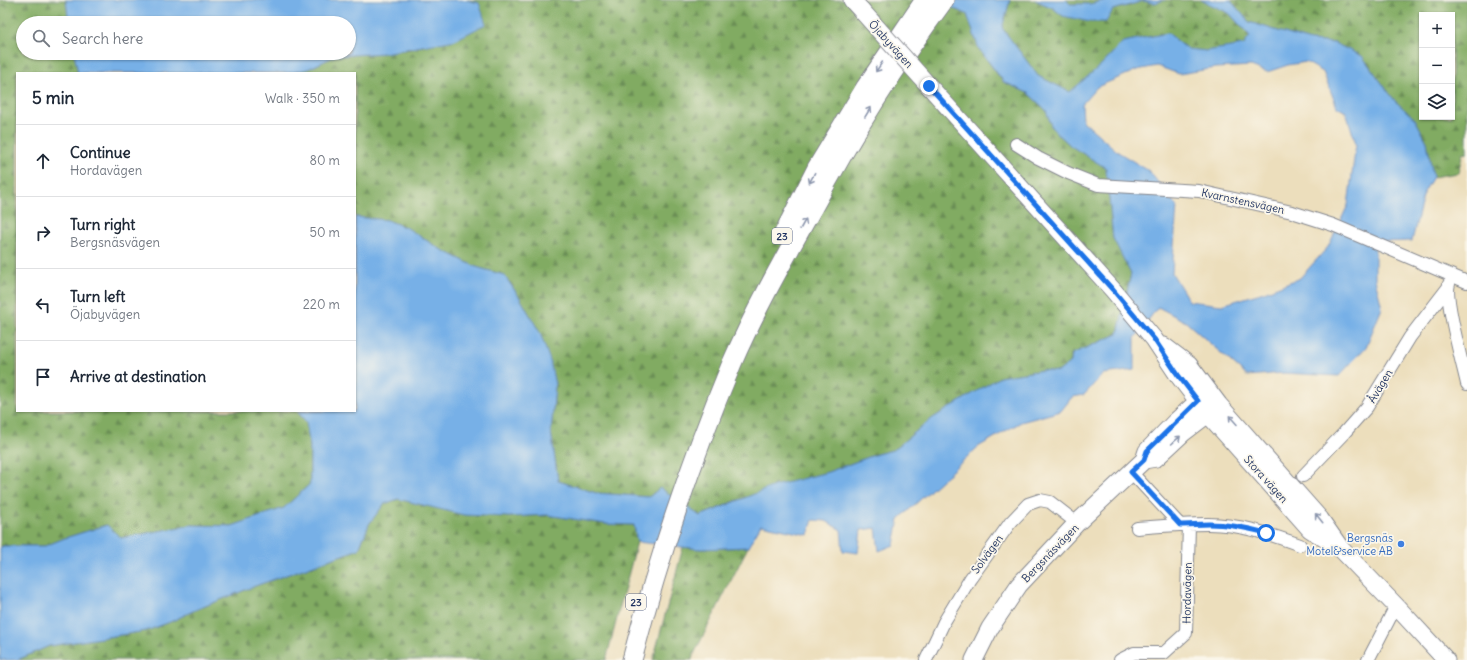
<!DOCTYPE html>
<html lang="en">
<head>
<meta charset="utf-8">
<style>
  body { margin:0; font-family:Delius,sans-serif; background:#f2f2f3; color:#1f2937 }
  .controls { position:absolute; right:12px; top:12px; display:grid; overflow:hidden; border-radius:0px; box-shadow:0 1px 3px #0004 }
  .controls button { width:36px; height:36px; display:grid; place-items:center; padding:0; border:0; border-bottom:1px solid #e0e1e3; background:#fff; color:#1f2937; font:20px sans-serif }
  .stop { position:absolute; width:12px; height:12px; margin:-9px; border:3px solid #1a73e8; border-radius:50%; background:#fff }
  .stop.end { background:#1a73e8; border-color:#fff; box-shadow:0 1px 4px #0008 }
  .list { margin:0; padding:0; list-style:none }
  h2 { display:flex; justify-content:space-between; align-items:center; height:52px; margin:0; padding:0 16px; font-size:17px }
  h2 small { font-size:13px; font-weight:400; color:#747a83 }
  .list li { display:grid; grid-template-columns:26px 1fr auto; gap:12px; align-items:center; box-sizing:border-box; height:72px; padding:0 16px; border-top:1px solid #e0e1e3 }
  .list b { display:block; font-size:15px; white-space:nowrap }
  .list p { margin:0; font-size:13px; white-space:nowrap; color:#747a83 }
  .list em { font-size:13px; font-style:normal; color:#747a83 }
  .icon { flex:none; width:22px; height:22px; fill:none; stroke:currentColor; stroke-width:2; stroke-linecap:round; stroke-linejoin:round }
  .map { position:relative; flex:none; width:1467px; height:660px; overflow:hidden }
  .search { position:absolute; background:#fff; box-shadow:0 1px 3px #0004; left:16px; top:16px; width:340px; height:44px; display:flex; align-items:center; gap:10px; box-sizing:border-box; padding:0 14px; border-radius:22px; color:#747a83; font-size:15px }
  .panel { position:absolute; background:#fff; box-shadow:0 1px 3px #0004; left:16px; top:72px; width:340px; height:340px; border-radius:0px }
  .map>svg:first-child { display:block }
  .forest { fill:url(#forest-firs); stroke:#4e6d60; fill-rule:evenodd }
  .water { fill:#77b0e7; stroke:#4970a2; fill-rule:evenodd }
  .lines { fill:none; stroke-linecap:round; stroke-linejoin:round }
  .street-casing { stroke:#84868d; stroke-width:14 }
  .secondary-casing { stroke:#84868d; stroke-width:19 }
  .primary-casing { stroke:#84868d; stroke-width:21 }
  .street { stroke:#fff; stroke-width:12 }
  .secondary { stroke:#fff; stroke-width:17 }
  .primary { stroke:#fff; stroke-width:19 }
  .secondary-bridge-casing { stroke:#84868d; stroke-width:19; stroke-linecap:butt }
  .secondary-bridge { stroke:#fff; stroke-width:17 }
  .oneway { stroke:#8d97ae }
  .route { stroke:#1a73e8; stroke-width:5 }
  .shop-dot { fill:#3f7fe0; stroke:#fbf7ec; stroke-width:1.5 }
  .labels { text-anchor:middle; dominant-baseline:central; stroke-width:3.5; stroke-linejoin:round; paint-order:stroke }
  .shield { fill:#fbf7ec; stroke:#5e6b89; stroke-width:1 }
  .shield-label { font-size:10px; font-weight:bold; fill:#1b2f5e }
  .street-label { font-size:11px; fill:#1b2f5e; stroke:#fbf7ec }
  .shop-label { font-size:11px; fill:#366cbe; stroke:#fbf7ec; text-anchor:end }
</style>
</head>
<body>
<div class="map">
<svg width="1467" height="660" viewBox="0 0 1467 660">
  <defs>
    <pattern id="forest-firs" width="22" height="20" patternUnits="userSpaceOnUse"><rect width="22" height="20" fill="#81ab62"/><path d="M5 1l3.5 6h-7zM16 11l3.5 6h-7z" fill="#698c54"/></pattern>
  </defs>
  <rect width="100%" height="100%" fill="#fbf7ec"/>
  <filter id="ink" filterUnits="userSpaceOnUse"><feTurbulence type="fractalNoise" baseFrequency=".025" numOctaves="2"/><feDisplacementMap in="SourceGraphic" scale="8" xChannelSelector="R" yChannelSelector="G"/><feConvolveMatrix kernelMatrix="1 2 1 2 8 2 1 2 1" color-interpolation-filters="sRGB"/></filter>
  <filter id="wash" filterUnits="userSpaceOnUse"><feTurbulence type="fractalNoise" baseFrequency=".012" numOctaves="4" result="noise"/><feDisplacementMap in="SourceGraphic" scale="16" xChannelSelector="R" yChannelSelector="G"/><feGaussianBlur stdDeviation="0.9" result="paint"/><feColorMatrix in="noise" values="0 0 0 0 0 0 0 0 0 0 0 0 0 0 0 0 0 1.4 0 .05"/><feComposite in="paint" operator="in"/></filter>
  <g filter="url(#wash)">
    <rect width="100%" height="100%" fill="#ecdebc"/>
    <!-- forest -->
    <path class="forest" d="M0,0H66L69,23H23V53H74L78,73H17V411H297L306,422L310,446V484L284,508L232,526L191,525L121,538L106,525L65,538L45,546H0Z
      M466,0H946L954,9L967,14L979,49L1003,82L1028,93L1046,110L1052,128L1071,146L1106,168L1113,238L1131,274L1118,334L1072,354L1071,362L1058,372L1043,370L1000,377L933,418L893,450L877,454L828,472L735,501L700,516L660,488L649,497L596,493L558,481L551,432L555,385L540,333L520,298L504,275L476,267L440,249L407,228L387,220L355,217V73H290L308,69L335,56L384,53L417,48L479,3Z
      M1010,0H1035L1053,8L1063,16L1113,10L1143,1L1154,3L1165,0H1201L1229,13L1250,36L1244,46L1206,51L1187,49L1168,33L1123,42L1101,65L1070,92L1038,76L1002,28Z
      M1066,0H1106L1090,4H1070Z
      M1230,0H1467V153L1463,152L1458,173L1433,177L1427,142L1415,119L1395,101L1362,56L1334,43L1310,41L1249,22ZM1422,15H1452V117H1422Z
      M398,499L419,504L509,517L547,515L606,524L634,525L637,542L606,660H17L49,646L146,631L170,622L195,610L255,586L359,549L369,524L384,504Z
      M683,547L700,549L748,547L693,656L692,660H653Z"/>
    <!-- water -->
    <path class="water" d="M66,0H466L479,3L486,24L455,40L384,53L335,56L308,69L290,73H78L74,53H349V23H69Z
      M946,0H1010L1002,28L1038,76L1070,92L1101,65L1123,42L1168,33L1187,49L1206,51L1244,45L1250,36L1229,13L1201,0H1230L1249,22L1310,41L1334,43L1362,56L1395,101L1415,119L1427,142L1433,177L1424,192L1412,241L1375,242V279L1382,308L1366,347L1339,376L1284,373L1247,376L1186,322L1158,307L1135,338V370L1103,374L1084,395L1072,397L1061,411L1021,422L978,447L899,519L894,545L879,551L876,528L861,530L858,553L843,551L841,530L826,521L813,520L808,535L761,525L748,547L700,549L637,542L634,525L606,524L547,515L509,517L464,515L398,499L384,504L369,524L359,549L255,586L195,610L170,622L146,631L49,646L17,660H0V548L3,546H45L65,538L107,525L121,538L191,525L232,526L284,508L310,484V446L306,422L297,411H355V217L387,220L407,228L440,249L476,267L504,275L520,298L540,333L550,361L555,385L551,432L558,481L596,493L649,497L660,488L700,516L774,486L828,472L877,454L893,450L933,418L1000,377L1043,370L1058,372L1071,362L1072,354L1118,334L1131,274L1113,238L1106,168L1071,146L1052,128L1046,110L1028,93L1004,82L979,49L967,14L954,9ZM1306,62L1323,72L1337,107L1346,112L1356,144L1348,205L1328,247L1300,278L1264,292L1222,305L1189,301L1172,273L1177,206L1149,171L1118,152L1083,121L1082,104L1097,87L1137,70L1157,66L1179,74L1216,68L1251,66L1267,72L1288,65Z
      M1035,0H1066L1070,4H1090L1106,0H1165L1154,3L1143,1L1113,10L1106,22H1090L1063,16L1053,8Z"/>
  </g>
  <g filter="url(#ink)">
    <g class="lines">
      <!-- street casing -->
      <g class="street-casing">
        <path id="street" d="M1016,144L1038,158L1068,173L1098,185L1199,191L1292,212L1333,225L1467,282
          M1449,284C1444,297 1463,366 1467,384
          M1131,472L1180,525
          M1303,476L1344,433L1367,407L1410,337L1447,289
          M1137,528C1161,526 1184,524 1208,524C1240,524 1270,534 1300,545
          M926,660L944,622L970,579L1010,523L1028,504L1040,500L1050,502L1077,523
          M1120,660L1134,653H1164L1186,633L1189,525
          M1368,660L1396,606"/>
      </g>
      <!-- secondary casing -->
      <g class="secondary-casing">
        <path id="secondary" d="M852,0L862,11
          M929,86L1113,290L1154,339L1178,375L1208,414L1310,529L1341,549
          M1164,346L1189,365L1219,405L1320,519L1341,549L1396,606L1446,660
          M1144,460L1156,458L1183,433L1217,407
          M974,660L990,628L1019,585L1077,523L1144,460L1147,451L1175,422L1206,394"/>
      </g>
      <!-- primary casing -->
      <g class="primary-casing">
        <path id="primary" d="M784,233L817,168L866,87L925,0
          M632,660C658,559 692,459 732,363C755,310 784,259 812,209C851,136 895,66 944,0"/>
      </g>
      <!-- street -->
      <use href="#street" class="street"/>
      <!-- secondary -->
      <use href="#secondary" class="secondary"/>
      <!-- primary -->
      <use href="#primary" class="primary"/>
      <!-- secondary-bridge casing -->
      <g class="secondary-bridge-casing">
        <path id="secondary-bridge" d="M862,11L929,86"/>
      </g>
      <!-- secondary-bridge -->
      <use href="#secondary-bridge" class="secondary-bridge"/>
    </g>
    <!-- one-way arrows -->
    <defs><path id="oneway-shaft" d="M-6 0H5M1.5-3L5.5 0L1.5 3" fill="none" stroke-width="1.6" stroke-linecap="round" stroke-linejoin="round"/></defs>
    <g class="oneway">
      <use href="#oneway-shaft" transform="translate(879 67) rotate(124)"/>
      <use href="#oneway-shaft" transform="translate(868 112) rotate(-59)"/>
      <use href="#oneway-shaft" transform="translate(812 178) rotate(117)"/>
      <use href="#oneway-shaft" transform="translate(803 224) rotate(-61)"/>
      <use href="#oneway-shaft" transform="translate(1233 420) rotate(-132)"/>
      <use href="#oneway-shaft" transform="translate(1176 440) rotate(-42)"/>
      <use href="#oneway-shaft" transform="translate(1319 518) rotate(-129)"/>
    </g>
  </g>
  <g class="lines" filter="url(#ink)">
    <!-- route -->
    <path class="route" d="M929,86L1113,290L1154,339L1178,375L1198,401L1147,451L1144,460L1131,472L1180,525C1189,525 1199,524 1209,524C1228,524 1247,528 1266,533"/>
  </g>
  <!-- markers -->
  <circle class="shop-dot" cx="1401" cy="544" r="4"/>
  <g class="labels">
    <!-- shield labels -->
    <g class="shield">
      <rect x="772" y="228" width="20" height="16" rx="3"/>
      <rect x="626" y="594" width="20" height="16" rx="3"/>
    </g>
    <g class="shield-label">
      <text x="782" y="236">23</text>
      <text x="636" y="602">23</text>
    </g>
    <!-- street labels -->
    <g class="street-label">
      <text transform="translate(891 44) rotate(48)">Öjabyvägen</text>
      <text transform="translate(1243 201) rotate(12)">Kvarnstensvägen</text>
      <text transform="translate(1380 386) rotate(-59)">Åvägen</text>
      <text transform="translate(1266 479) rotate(48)">Stora vägen</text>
      <text transform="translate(1050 553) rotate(-46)">Bergsnäsvägen</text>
      <text transform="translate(987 554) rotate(-54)">Solvägen</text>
      <text transform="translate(1187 593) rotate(-89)">Hordavägen</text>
    </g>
    <!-- shop labels -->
    <g class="shop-label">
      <text x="1393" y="538">Bergsnäs<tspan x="1393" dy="13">Motel&amp;service AB</tspan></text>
    </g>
  </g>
</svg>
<div class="controls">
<button>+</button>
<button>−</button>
<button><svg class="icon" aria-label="layers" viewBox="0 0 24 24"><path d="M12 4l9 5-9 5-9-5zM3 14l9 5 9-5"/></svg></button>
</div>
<div class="stop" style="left:1266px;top:533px"></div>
<div class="stop end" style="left:929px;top:86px"></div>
<div class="search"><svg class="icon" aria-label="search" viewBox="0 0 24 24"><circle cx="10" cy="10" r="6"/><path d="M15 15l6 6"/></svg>Search here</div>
<section class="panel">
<h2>5 min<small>Walk · 350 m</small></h2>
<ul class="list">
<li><svg class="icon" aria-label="ahead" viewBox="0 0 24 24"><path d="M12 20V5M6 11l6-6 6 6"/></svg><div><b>Continue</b><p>Hordavägen</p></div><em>80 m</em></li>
<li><svg class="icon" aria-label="right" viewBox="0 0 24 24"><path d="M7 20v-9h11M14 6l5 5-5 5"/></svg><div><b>Turn right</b><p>Bergsnäsvägen</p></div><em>50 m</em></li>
<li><svg class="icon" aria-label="left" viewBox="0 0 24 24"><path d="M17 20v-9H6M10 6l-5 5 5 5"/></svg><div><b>Turn left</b><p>Öjabyvägen</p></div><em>220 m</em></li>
<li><svg class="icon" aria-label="arrive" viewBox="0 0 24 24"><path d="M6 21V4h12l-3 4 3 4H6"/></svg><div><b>Arrive at destination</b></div></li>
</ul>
</section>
</div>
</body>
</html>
